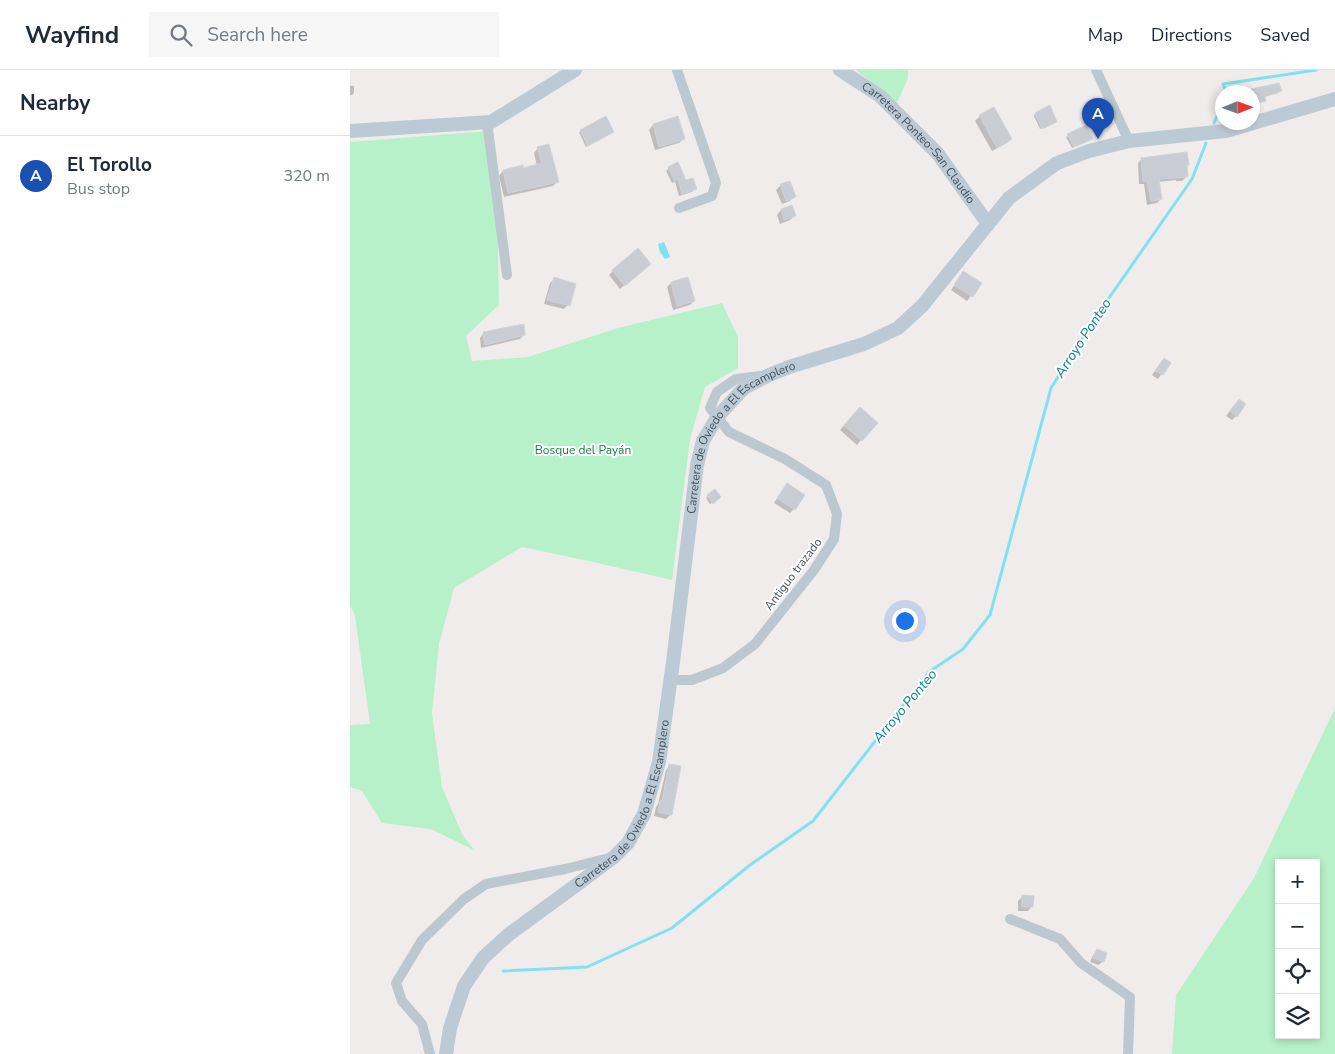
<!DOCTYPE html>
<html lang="en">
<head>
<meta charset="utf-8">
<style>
  body { margin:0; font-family:"Nunito Sans",sans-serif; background:#f6f6f7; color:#1f2937 }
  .controls { position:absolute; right:15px; bottom:15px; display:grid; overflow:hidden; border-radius:0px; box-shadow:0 2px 8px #0003 }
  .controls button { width:45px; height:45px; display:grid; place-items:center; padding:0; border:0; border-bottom:1px solid #e0e1e3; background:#fff; color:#1f2937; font:25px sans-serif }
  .compass { position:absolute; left:865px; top:15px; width:45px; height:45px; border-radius:50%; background:#fff; box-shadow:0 2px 8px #0003; rotate:89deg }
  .you { position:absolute; left:554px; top:550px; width:18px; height:18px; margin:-12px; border:4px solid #fff; border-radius:50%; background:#1a73e8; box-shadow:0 0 0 8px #1a73e833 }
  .badge { display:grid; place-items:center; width:32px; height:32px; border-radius:50%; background:#1a73e8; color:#fff; font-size:16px; font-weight:700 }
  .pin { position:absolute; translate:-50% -41px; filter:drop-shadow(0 1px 2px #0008) }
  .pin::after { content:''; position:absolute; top:26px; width:18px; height:15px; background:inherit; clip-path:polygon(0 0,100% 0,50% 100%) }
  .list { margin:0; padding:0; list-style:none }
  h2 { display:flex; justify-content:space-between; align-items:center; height:65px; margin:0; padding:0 20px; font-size:21px }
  h2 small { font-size:16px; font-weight:400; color:#747a83 }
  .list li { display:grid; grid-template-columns:32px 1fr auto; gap:15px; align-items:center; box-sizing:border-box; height:80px; padding:0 20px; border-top:1px solid #e0e1e3 }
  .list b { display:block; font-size:19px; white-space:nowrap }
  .list p { margin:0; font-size:16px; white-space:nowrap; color:#747a83 }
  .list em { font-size:16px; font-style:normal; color:#747a83 }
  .icon { flex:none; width:28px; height:28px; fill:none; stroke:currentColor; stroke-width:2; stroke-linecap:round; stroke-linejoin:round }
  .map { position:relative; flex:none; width:985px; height:984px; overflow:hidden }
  header { display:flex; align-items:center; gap:30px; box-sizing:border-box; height:70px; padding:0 25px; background:#fff; border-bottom:1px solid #e0e1e3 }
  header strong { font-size:24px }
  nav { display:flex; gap:28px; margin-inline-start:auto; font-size:18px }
  .search { width:350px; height:45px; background:#f6f6f7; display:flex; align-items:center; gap:12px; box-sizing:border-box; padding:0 18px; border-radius:0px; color:#747a83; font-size:19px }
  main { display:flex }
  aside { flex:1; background:#fff }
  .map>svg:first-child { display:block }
  .green { fill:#b7f1c9; fill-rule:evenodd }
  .water { fill:#82e1f0 }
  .shadow { fill:#0003 }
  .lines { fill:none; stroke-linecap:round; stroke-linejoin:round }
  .stream { stroke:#82e1f0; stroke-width:3 }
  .building { fill:#c9ccd2; stroke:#d0d3d9 }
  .street { stroke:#bcc8d0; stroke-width:10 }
  .secondary { stroke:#bccad5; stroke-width:14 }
  .labels { text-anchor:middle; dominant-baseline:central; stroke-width:4; stroke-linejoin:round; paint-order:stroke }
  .street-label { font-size:12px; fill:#44525b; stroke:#fff }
  .park-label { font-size:12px; fill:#127f41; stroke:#fff }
  .water-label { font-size:14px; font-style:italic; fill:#078196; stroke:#fff }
</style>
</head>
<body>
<header>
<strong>Wayfind</strong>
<div class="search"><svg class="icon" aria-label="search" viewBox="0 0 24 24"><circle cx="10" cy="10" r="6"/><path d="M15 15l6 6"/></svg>Search here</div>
<nav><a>Map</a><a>Directions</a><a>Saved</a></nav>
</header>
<main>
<aside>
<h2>Nearby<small></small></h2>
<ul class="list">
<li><span class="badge" style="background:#1a4fb4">A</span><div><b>El Torollo</b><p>Bus stop</p></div><em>320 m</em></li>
</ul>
</aside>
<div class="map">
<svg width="985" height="984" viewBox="0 0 985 984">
  <rect width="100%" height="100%" fill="#f0ecec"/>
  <!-- green -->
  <path class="green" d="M506,0H558V8L547,33Z
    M138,61L147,125L149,235L116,266L122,291L178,287L268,258L372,233L388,267V298L355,317L340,369L322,510L234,490L172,477L104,518L89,574L82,643L92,717L112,764L124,780L81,759L32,753L12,721L0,717V655L20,654L5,546L0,535V72Z
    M985,638V984H822L826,925L904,808ZM929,793H966V965H929Z"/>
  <!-- water -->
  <path class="water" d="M314,172L317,179L320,187L315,189L310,182L308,174Z"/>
  <!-- shadow -->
  <path class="shadow" d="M0,16H4V23L2,25H0Z
    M901,20L930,21L928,23L914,27L915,30L913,32L902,34V22H900Z
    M644,38L661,69L657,73L642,81L625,51L630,46Z
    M685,44L703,53L690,59L684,46Z
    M255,48L263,62L236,77L229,62Z
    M327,48L334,69L329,73L305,80L299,60L303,55Z
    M736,56L740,70L722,78L716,67Z
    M188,78L207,112L203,116L154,127L149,106L153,101L172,100L187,96L184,83Z
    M792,89L838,95L836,97V107L832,111H826V110L808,112L811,129L807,133L797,135L794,114H789L788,93Z
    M319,98L336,111L345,119L342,122L329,126L325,112L322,113L316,101Z
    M439,112L445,126L440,131L432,134L426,120L430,116Z
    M441,137L445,146L440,150L430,154L427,145L431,140Z
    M295,198L270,219L259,205L263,201Z
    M613,203L630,214L617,231L601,220Z
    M204,209L218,235L214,239L194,234L200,213Z
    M321,213L344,231L340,235L323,240L317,217Z
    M134,263L174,265L170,269L131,278L130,268Z
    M814,289L819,293L808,309L802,305Z
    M885,334L886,346L882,350L876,346Z
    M505,343L511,370L507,375L490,360Z
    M437,415L444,439L440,443L424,433L433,419Z
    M365,421L368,429L360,434L356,428Z
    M320,695L321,744L316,749L304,746L306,737L308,734L316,700Z
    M672,827L682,836L678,841H668V831Z
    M747,880L753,891L749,895L740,892L743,885Z"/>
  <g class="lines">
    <!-- stream -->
    <path class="stream" d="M876,22L873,14L966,0
      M864,53L868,44L872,42
      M153,901L237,897L322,858L400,795L463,751L579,602L613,579L640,545L701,318L745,248L842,109L856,73"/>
  </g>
  <!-- building -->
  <path class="building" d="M929,13L932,21L915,26L916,31L904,33L902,22H901V19Z
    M700,35L707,52L692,59L685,43Z
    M644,37L662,69L647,78L629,45Z
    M256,46L264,62L238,76L230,60Z
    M328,46L335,69L309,77L303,54Z
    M736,55L743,69L724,77L717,64Z
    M199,74L209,112L158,123L153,100L173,95V98L192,93L187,77Z
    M837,82L839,95H837L838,107L809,109L812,129L801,131L797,111H793L791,88Z
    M328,92L336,110L343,108L347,119L332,124L328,109L325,111L318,97Z
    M440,111L446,127L436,131L430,114Z
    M442,135L446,146L434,150L431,139Z
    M288,178L301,194L275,216L262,200Z
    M613,201L632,213L623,227L604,215Z
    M204,207L226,214L220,236L197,230Z
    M338,207L345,231L327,236L321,212Z
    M174,254L175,265L135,275L133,262Z
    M814,288L821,293L813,305L805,301Z
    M889,329L896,334L887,347L880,341Z
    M510,337L528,353L512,371L494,355Z
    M437,413L455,425L445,440L427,428Z
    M365,419L371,427L363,434L357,425Z
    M319,694L331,696L322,745L308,742L310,731H312Z
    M672,825L684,826L683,837H672Z
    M747,879L757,883L754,892L743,888Z"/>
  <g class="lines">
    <!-- street -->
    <path class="street" d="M327,0L366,113L362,126L329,138
      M746,0L779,71
      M137,52L157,205
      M321,610H342L373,598L405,574L464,500L484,469L487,444L476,415L435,389L379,362L360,338L367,322L386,309L411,306
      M660,849L710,869L731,893L780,927L778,984
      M80,984L72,954L52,931L46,913L72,870L114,829L136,814L215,799L259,788"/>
    <!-- secondary -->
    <g class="secondary">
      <path id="s1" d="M490,0L530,26L588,84L638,154"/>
      <path d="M0,61L141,52L225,0"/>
      <path id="s2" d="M96,984L100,958L114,916L133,888L158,865L229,813L264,787L278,773L294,744L309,692L323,592L347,395L353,371L368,346L394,318L419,305L439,297L514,274L548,258L572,236L659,128L707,93L739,81L779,71L876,61L985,29"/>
    </g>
  </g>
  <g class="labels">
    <!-- street labels -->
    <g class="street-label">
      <text stroke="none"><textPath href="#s1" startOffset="108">Carretera Ponteo-San Claudio</textPath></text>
      <text stroke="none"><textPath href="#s2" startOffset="726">Carretera de Oviedo a El Escamplero</textPath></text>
      <text transform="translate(443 504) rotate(-53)">Antiguo trazado</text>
      <text stroke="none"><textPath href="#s2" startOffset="321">Carretera de Oviedo a El Escamplero</textPath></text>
    </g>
    <!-- park labels -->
    <g class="park-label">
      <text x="233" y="380">Bosque del Payán</text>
    </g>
    <!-- water labels -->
    <g class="water-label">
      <text transform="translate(733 268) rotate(-57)">Arroyo Ponteo</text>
      <text transform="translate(555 636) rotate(-50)">Arroyo Ponteo</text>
    </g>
  </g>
</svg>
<div class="controls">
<button>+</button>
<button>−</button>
<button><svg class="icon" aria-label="locate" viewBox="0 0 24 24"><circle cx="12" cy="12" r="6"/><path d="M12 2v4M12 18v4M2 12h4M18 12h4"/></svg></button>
<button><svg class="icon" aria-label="layers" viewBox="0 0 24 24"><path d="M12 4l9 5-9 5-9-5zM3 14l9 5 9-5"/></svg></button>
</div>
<svg class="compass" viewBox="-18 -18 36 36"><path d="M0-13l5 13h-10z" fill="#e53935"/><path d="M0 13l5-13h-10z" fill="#747a83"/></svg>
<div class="you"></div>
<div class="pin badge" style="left:748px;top:69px;background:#1a4fb4">A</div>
</div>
</main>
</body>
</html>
